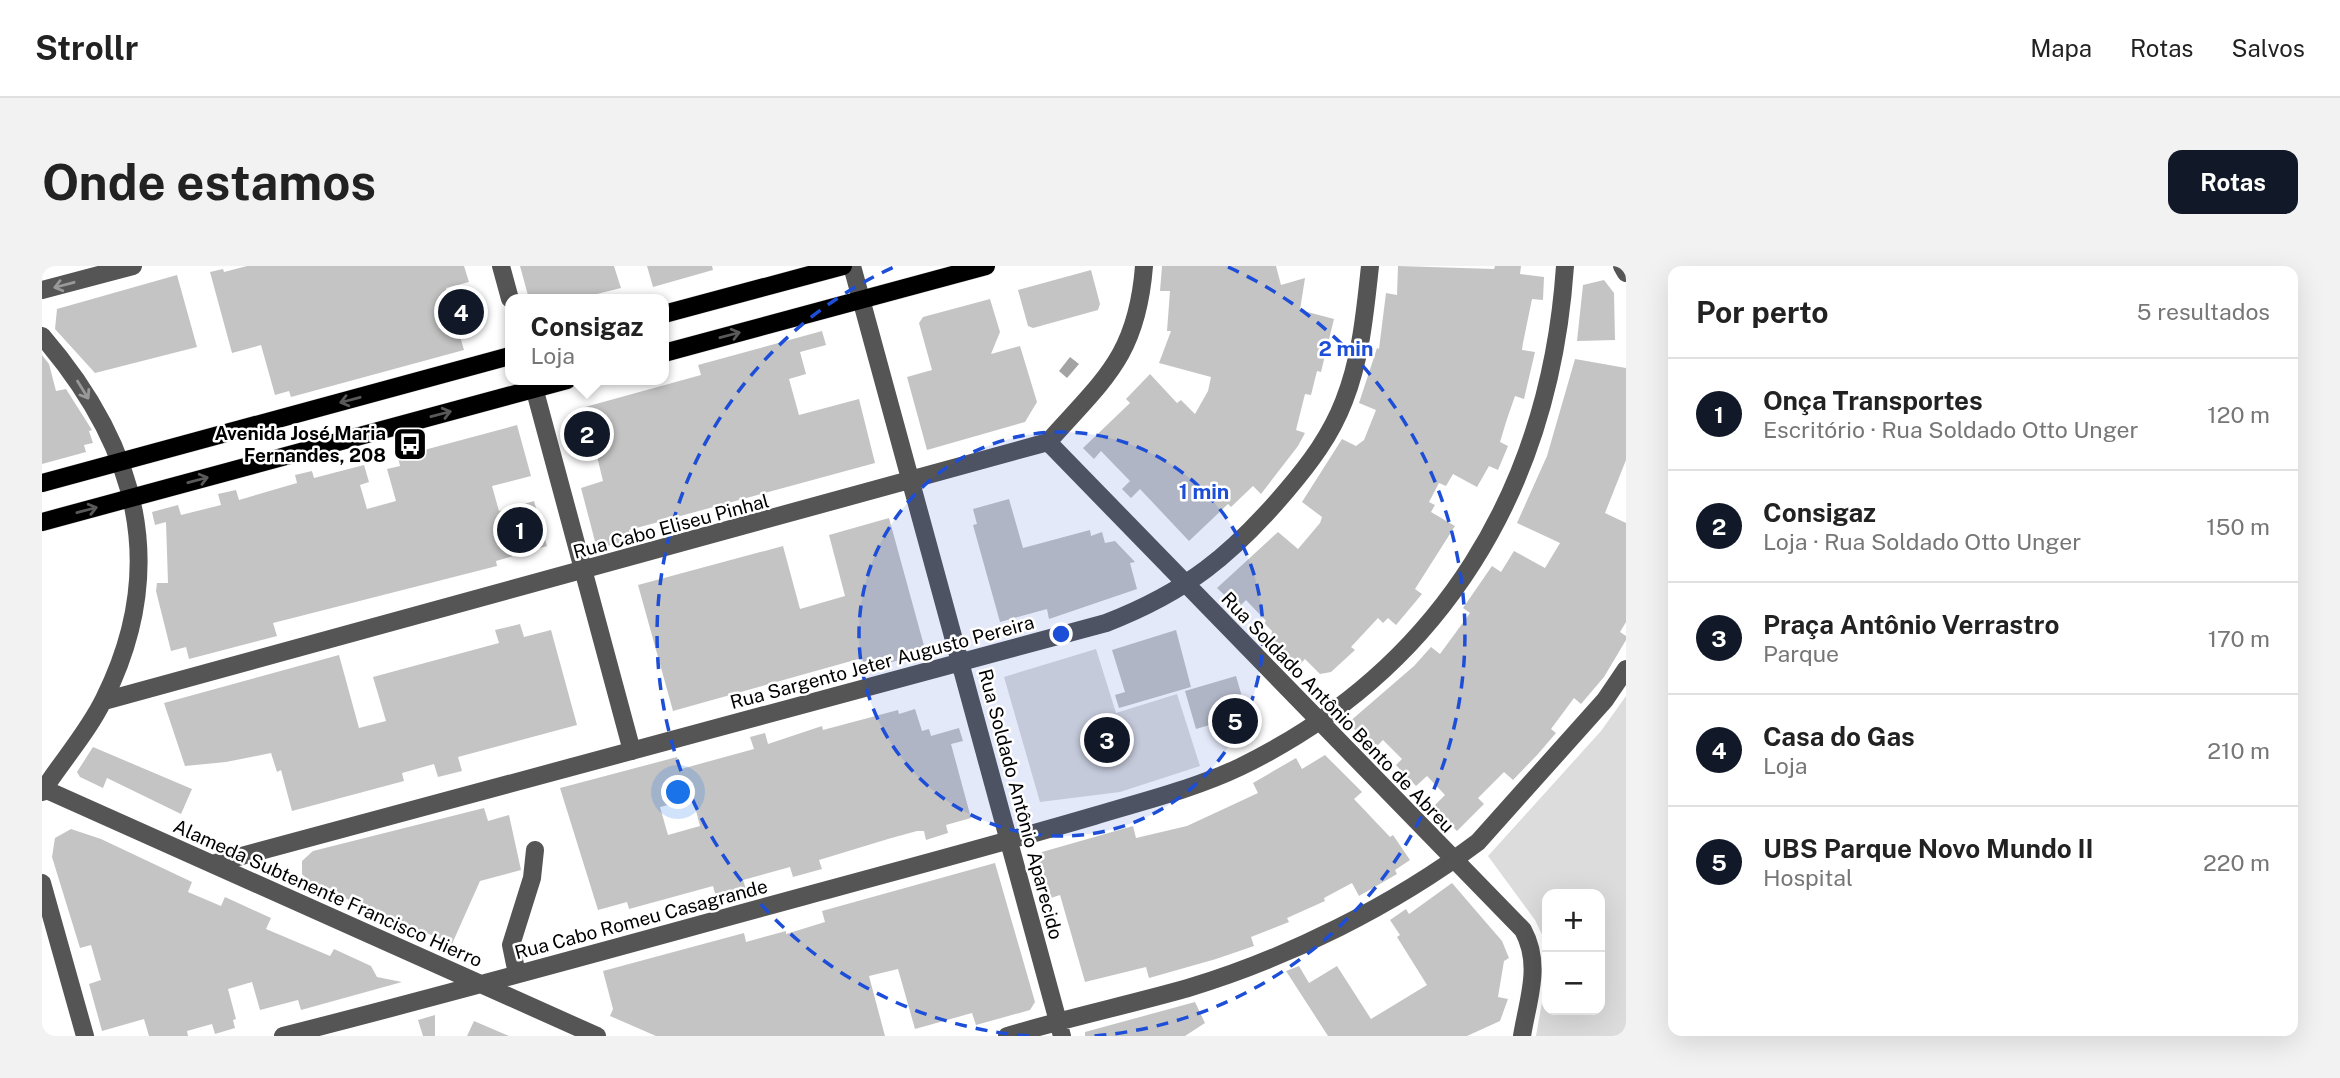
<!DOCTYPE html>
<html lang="pt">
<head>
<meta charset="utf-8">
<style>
  body { margin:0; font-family:"Public Sans",sans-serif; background:#f2f2f2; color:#222 }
  .controls { position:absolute; right:21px; bottom:21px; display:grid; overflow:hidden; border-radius:14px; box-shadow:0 7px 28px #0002 }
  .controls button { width:63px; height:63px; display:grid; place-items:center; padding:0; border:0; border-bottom:2px solid #e0e0e0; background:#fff; color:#222; font:35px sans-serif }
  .you { position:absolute; left:637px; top:527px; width:24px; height:24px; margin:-18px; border:5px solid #fff; border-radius:50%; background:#1a73e8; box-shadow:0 0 0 10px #1a73e833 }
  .badge { display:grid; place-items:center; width:46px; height:46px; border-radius:50%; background:#111827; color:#fff; font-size:23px; font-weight:700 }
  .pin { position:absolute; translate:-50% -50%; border:4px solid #fff; box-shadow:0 2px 7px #0006 }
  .popup { position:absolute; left:463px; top:28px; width:164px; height:91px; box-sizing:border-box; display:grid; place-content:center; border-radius:14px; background:#fff; filter:drop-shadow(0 2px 5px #0005); font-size:23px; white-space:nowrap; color:#767676 }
  .popup b { font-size:26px; color:#222 }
  .popup::after { content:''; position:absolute; left:50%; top:100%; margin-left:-14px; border:14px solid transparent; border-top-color:#fff }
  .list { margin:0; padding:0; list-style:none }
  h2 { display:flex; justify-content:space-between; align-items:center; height:91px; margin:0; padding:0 28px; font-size:30px }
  h2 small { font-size:23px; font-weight:400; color:#767676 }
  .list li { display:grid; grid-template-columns:46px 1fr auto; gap:21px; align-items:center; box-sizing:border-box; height:112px; padding:0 28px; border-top:2px solid #e0e0e0 }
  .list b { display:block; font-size:26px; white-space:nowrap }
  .list p { margin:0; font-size:23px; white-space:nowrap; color:#767676 }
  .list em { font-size:23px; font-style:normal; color:#767676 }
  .map { position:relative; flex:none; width:1584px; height:770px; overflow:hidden; border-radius:14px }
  header { display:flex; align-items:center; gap:42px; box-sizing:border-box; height:98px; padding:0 35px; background:#fff; border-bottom:2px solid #e0e0e0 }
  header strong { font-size:33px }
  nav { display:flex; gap:38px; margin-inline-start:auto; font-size:24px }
  .intro { display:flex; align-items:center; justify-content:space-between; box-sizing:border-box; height:168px; padding:0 42px }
  h1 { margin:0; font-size:49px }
  .button { padding:18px 32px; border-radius:14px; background:#111827; color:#fff; font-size:24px; font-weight:700 }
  main { display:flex; gap:42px; padding:0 42px }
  aside { flex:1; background:#fff; border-radius:14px; box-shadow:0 7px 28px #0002 }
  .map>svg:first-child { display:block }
  .green { fill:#dcdcdc }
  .water { fill:#a3a3a3 }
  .building { fill:#c4c4c4; fill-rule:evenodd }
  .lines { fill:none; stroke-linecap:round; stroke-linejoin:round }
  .major-casing { stroke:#dbdbdb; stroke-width:19 }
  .minor { stroke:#555; stroke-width:18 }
  .major { stroke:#000; stroke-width:18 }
  .oneway { stroke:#999 }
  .oneway2 { stroke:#595959 }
  .ring { fill:none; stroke:#1d4ed8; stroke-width:3.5; stroke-dasharray:12 9 }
  .labels { text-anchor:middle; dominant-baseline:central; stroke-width:5; stroke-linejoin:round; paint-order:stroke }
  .poi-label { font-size:19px; font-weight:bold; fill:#000; stroke:#fff; text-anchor:end }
  .street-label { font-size:19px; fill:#000; stroke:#fff }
  .centre { fill:#1d4ed8; stroke:#fff; stroke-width:3.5 }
  .ring-label { font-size:21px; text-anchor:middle; font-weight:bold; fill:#1d4ed8; stroke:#fff; stroke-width:5; stroke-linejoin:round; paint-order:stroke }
</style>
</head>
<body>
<header>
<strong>Strollr</strong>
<nav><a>Mapa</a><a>Rotas</a><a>Salvos</a></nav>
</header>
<div class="intro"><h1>Onde estamos</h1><a class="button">Rotas</a></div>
<main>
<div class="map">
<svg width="1584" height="770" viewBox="0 0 1584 770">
  <rect width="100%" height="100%" fill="#fff"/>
  <!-- green -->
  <path class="green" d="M1054,383L1074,447L1135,428L1158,500L1078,526L998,536L962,411Z
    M1584,430V770H1494L1505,708V744H1558V628H1505V700L1504,677L1493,654L1446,590L1559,465Z"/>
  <!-- water -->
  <path class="water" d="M1028,91L1037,98L1025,112L1017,105Z"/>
  <!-- building -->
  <path class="building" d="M205,0H422L427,16L404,22L422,84L249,131L247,125L233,129L219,79L190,87L168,6L181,3L182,6Z
    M478,0H572L579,22L551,29L552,33H487Z
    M605,0H670L671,4L611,21Z
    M1120,0H1234L1239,19L1263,12L1258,44L1292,53L1279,106L1275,105L1269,129L1263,128L1254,164L1263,167L1256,180L1219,228L1211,220L1189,241L1186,238L1147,275L1098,223L1089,232L1080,223L1088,215L1059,185L1052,193L1041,182L1088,137L1084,133L1108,108L1135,137L1139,134L1153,148L1166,125L1169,111L1117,97L1129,65H1125L1128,25H1118Z
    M1356,0L1452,3L1453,0H1479L1478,8L1502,11L1501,34L1490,33L1481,77L1480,84L1493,86L1482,133L1473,130L1465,153L1458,176L1466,180L1456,204L1447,200L1435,221L1411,208L1404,220L1397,217L1387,236L1393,239L1389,246L1413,260L1373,323L1380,328L1354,359L1346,352L1341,357L1336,352L1309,381L1313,384L1289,406L1278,408L1263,393L1254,402L1228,375L1230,365L1222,357L1224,355L1204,334L1196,342L1175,322L1236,266L1256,283L1278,257L1280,251L1260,236L1300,173L1314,180L1322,174L1334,144L1317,137L1335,82L1337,83L1344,27L1355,29Z
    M1049,4L1058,38L1056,44L991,62L986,60L976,24Z
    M135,9L155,81L53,107L13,63L15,43Z
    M1562,14L1572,27L1573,74L1535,75L1541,19Z
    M948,33L958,66L949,88L978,80L995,136L983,156L885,184L865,111L890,104L877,57L881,51Z
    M780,65L784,79L758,86L764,108L747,113L757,149L817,133L833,197L587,264L590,273L555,283L539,222L561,215L543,141L659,109L656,99Z
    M0,89L7,98L14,125L24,123L50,164L47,165L51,177L42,179L44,186L0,198Z
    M1533,93L1584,102V194L1563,247L1584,257V356L1578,366L1584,370V374L1562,411L1539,438L1532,432L1509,463L1514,467L1496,488L1471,514L1462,506L1436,532L1442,538L1415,565L1391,541L1403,529L1385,510L1374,520L1354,499L1360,493L1341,474L1332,483L1306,457L1372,400L1389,381L1398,388L1428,347L1421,342L1450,300L1459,306L1472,285L1503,302L1518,277L1475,257L1505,190Z
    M475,159L489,210L450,220L457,245L492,235L505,280L454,295L455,300L231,357L235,370L147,393L144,381L129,385L114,325L115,317H126L124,256L113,259L110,246L136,239L139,249L179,239L176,228L194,224L197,234L255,217L253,209L270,205L272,212L322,199L327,216L318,219L325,243L354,235L345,203L358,200L356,191Z
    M967,233L981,282L1048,264L1049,270L1060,266L1063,277L1073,275L1093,296L1088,297L1095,323L1007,353L1005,343L958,356L931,259L935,258L931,243Z
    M847,252L884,387L823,403L820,392L631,445L596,319L741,280L758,343L803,330L787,269Z
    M478,358L482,371L509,364L535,459L416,491L420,505L396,511L392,498L360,507L362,515L250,545L239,504L235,506L229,487L184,496L143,500L122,437L297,389L317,462L344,455L331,411L457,377L453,364Z
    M1134,364L1149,421L1077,442L1073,429L1083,426L1070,384Z
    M1194,410L1205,448L1184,455L1188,466L1175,470L1171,458L1154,463L1143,425Z
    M873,443L880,465L887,463L889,470L917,462L921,475L909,478L929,552L904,559L906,567L884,574L882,565H875L846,573L777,594L780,603L751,611L748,601L701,614L704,623L674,631L671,620L587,643L585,636L556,644L518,522L635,491L639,503L712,483L708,471L723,467L726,478L780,460L781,464L856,444L857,448ZM651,533L658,560L626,569L618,541Z
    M51,481L150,523L139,548L65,512L61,522L38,511L35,506Z
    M1283,489L1320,526L1312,533L1348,571L1351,569L1368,594L1353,604L1355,608L1317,630L1310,617L1282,632L1283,635L1245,652L1247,656L1209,671L1212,680L1174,693L1107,712L1104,701L1043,716L1018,629L1009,632L1007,622L1003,623L996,596L1000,586L1091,560L1094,572L1145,560L1216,527L1211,517L1254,492L1260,503Z
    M442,542L446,555L467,549L479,604L438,615L410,678L270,618L260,608V595L271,585Z
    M29,563L59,573L150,616L146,626L179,640L183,631L229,652L224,663L288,690L292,683L329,700L335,711L360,716L259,744L256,734L218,744L210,716L186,723L194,753L191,754L193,762L173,768L170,758L145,765L146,770H107L102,753L60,765L47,718L59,714L49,679L38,682L10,591L13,572Z
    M953,597L993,736L988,744L934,759L930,747L873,763L856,703L827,710L843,770H614L568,750L571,743L561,705L702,667L704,676L744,665V668L783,656L780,645Z
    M1410,617L1460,675L1467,692L1462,695L1456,731L1466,733L1458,755L1425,770H1286L1244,705L1257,700L1267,717L1295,700L1329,753L1385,719L1355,671L1358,669L1348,654L1364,643L1367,648Z
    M1153,736L1163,757L1143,770H1043V766Z
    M393,749V770H381L376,754Z
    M432,755L467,770H425Z"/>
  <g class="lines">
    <!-- major casing -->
    <g class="major-casing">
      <path id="major" d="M622,48L801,0
        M622,87L944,0
        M0,217L468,90
        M0,256L525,114"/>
    </g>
    <!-- minor -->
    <path class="minor" d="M459,0L468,33
      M810,0L1020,770
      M1580,0L1584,7
      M0,24L91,0
      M0,70C94,179 129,299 62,433C46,466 20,495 0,526
      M490,114L590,485
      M1006,176L1481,664C1500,699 1486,733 1480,770
      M62,435L1006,176C1062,113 1095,90 1102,0
      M0,522L555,770
      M170,598L1064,357C1144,326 1190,289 1245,224C1268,197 1289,169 1302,135C1319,92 1323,46 1328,0
      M0,617L43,770
      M475,708L469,679L490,612L493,584
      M241,770C423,724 604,673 785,624C874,600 963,576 1052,550C1101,535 1152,523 1198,501C1401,402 1508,221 1523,0
      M965,770C1025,752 1086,739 1146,722C1246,692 1352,639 1436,576L1563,434L1584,403"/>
    <!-- major -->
    <use href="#major" class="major"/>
  </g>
  <!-- one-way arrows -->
  <defs><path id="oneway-shaft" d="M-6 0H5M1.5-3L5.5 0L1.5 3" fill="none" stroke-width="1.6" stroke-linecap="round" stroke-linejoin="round" transform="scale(1.75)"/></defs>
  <g class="oneway">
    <use href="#oneway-shaft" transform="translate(22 19) rotate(165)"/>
    <use href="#oneway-shaft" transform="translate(41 124) rotate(58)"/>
  </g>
  <g class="oneway2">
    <use href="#oneway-shaft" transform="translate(688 69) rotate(-15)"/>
    <use href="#oneway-shaft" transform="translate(308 134) rotate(165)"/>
    <use href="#oneway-shaft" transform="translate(399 148) rotate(-15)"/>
    <use href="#oneway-shaft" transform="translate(156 214) rotate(-15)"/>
    <use href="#oneway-shaft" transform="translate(45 244) rotate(-15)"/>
  </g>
  <!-- distance rings -->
  <circle cx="1019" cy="368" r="202" fill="#1d4ed8" fill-opacity=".12"/>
  <g class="ring">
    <circle cx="1019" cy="368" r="202"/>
    <path d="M987 770A403 403 0 0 1 852 1M1186 1A403 403 0 0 1 1051 770"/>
  </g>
  <!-- icons -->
  <defs>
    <g id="bus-square" transform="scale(1.75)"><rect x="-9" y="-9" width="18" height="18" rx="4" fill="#000" stroke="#fff"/><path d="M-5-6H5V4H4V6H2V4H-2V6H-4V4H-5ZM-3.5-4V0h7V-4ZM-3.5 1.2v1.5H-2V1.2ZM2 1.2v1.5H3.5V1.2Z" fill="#fff"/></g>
  </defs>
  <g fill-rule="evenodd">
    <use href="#bus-square" x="368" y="178"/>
  </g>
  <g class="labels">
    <!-- poi labels -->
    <g class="poi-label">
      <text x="344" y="167">Avenida José Maria<tspan x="344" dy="22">Fernandes, 208</tspan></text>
    </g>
    <!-- street labels -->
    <g class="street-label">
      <text transform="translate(629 260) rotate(-15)">Rua Cabo Eliseu Pinhal</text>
      <text transform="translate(840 396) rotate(-15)">Rua Sargento Jeter Augusto Pereira</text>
      <text transform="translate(1296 446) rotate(46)">Rua Soldado Antônio Bento de Abreu</text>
      <text transform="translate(979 538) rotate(75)">Rua Soldado Antônio Aparecido</text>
      <text transform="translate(286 627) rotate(24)">Alameda Subtenente Francisco Hierro</text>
      <text transform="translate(599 653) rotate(-15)">Rua Cabo Romeu Casagrande</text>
    </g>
  </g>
  <circle cx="1019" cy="368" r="10" class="centre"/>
  <g class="ring-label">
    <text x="1304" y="90">2 min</text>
    <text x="1162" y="233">1 min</text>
  </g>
</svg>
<div class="controls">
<button>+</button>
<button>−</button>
</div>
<div class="you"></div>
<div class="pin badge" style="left:478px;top:264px">1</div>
<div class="pin badge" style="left:545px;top:168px">2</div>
<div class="popup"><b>Consigaz</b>Loja</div>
<div class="pin badge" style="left:1065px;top:474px">3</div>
<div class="pin badge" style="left:419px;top:46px">4</div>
<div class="pin badge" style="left:1193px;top:455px">5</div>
</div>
<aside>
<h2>Por perto<small>5 resultados</small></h2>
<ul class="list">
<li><span class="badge">1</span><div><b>Onça Transportes</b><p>Escritório · Rua Soldado Otto Unger</p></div><em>120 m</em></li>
<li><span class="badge">2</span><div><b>Consigaz</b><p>Loja · Rua Soldado Otto Unger</p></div><em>150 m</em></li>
<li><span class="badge">3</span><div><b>Praça Antônio Verrastro</b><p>Parque</p></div><em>170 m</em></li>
<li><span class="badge">4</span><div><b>Casa do Gas</b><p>Loja</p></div><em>210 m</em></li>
<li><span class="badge">5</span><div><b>UBS Parque Novo Mundo II</b><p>Hospital</p></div><em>220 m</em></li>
</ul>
</aside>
</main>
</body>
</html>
